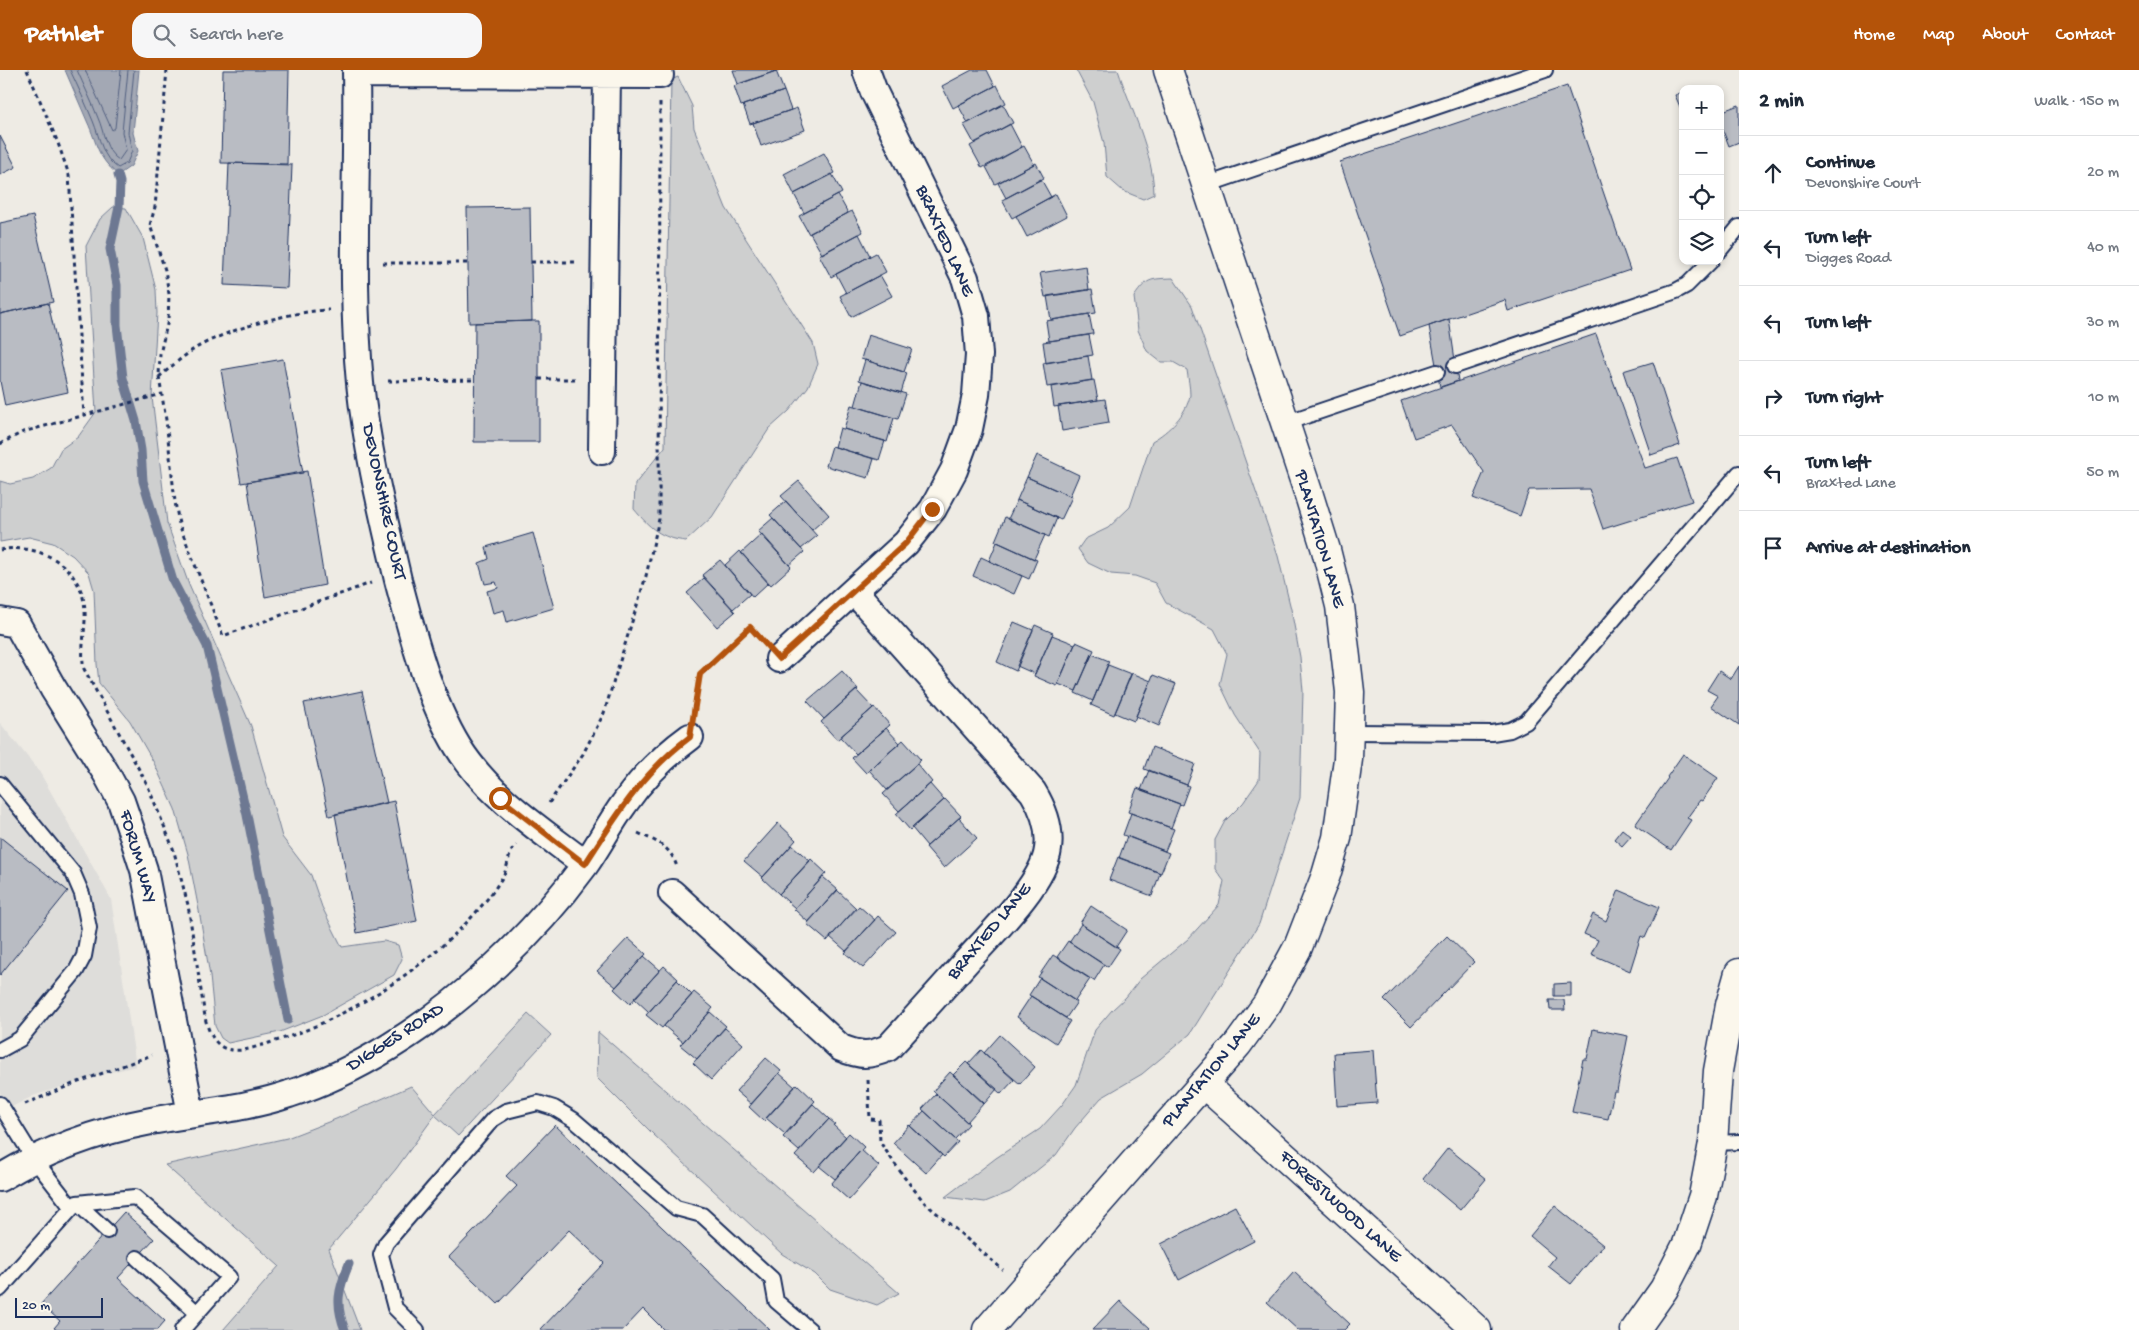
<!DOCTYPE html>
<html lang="en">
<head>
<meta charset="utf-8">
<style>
  body { margin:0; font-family:"Gochi Hand",sans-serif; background:#f6f6f7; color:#1f2937 }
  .controls { position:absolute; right:15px; top:15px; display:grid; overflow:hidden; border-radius:10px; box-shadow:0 2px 8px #0003 }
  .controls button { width:45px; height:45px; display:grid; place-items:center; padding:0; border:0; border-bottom:1px solid #e0e1e3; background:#fff; color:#1f2937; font:25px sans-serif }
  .scale { position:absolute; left:15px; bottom:12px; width:88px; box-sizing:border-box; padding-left:5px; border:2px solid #1b2f5e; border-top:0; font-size:14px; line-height:18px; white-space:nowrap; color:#1b2f5e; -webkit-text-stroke:4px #fbf7ec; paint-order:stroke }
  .stop { position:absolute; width:15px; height:15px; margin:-11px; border:4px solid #b45309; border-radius:50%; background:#fff }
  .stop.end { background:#b45309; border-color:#fff; box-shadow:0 1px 5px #0008 }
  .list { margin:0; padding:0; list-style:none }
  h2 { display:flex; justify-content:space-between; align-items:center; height:65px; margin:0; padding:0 20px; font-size:21px }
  h2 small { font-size:16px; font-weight:400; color:#747a83 }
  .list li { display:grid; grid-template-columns:32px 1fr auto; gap:15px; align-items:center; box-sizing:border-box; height:75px; padding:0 20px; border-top:1px solid #e0e1e3 }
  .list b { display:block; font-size:19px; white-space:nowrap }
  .list p { margin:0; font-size:16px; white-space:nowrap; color:#747a83 }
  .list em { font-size:16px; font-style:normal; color:#747a83 }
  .icon { flex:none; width:28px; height:28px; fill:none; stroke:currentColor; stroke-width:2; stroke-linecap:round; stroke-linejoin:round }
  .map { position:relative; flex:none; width:1739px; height:1260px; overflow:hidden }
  header { display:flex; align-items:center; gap:30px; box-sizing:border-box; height:70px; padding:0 25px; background:#b45309; color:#fff }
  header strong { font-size:24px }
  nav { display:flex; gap:28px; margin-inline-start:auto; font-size:18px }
  .search { width:350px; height:45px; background:#f6f6f7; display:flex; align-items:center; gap:12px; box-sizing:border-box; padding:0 18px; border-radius:15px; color:#747a83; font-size:19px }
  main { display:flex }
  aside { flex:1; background:#fff }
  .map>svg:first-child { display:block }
  .built { fill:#deddda }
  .green { fill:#cecfcf; stroke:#747f96 }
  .water { fill:#a3a8b4; stroke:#6d7892 }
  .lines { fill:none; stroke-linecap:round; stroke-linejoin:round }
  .shore { stroke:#515f80; stroke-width:1 }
  .stream { stroke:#6d7892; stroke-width:9 }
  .building { fill:#b9bcc3; stroke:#1b2f5e }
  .lane-casing { stroke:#1b2f5e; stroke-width:18 }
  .street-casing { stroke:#1b2f5e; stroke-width:30 }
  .secondary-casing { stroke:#1b2f5e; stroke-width:31 }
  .path { stroke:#1b2f5e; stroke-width:3; stroke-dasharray:4 4; stroke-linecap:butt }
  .lane { stroke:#fbf7ec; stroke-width:14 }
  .street { stroke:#fbf7ec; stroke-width:26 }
  .secondary { stroke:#fbf7ec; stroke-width:28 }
  .route { stroke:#b45309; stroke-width:6 }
  .labels { text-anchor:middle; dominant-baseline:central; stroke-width:5; stroke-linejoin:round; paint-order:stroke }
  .street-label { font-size:19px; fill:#1b2f5e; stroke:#fbf7ec }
</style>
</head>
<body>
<header>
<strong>Pathlet</strong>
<div class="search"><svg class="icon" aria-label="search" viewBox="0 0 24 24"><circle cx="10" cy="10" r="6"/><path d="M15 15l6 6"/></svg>Search here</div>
<nav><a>Home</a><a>Map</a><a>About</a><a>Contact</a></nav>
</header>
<main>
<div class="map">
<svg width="1739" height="1260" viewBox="0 0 1739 1260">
  <rect width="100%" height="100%" fill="#eeebe4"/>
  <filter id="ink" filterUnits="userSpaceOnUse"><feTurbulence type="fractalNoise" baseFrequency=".02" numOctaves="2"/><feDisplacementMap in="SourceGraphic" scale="10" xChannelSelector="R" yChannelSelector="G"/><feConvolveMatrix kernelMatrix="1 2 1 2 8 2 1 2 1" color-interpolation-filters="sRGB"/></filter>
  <g filter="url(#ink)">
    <!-- built -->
    <path class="built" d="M0,653L39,701L111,829L136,996L92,1007L33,1026L0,1043Z"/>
    <!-- green -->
    <path class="green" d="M1076,0H1118C1131,40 1153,81 1154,124L1143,129L1123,121L1107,107L1104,73L1093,32Z
      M678,7L692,36L694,58L726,138L813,273L818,294L808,317L789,341L769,359L712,447L686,471C660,468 650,458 634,439L635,414L665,377L671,10Z
      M113,137L126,138L143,168L156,220L157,243L152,327L167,453L189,515L251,656L282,767L311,805L322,837L342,877L384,871L398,875L402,889L394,905L323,945L280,962L228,973L221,968L215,956L210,906L200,846L188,784L175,739L154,693L130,651L99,613L97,594L94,520L89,503L73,486L53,473L29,467L0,472V411L10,414L33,409L51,398L61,379L78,367L96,342L86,176L100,149Z
      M1173,208L1192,236L1278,486L1291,539L1300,587L1303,621L1300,728L1259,854L1190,964L1142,1004L1101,1028L1075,1058L1056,1085L1010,1122L985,1132L945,1127L996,1088L1040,1059L1062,1035L1076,1015L1095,960L1112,940L1126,927L1140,909L1188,869L1219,835L1224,811L1215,799V770L1225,751L1243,733L1259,710L1260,683L1235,645L1220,614L1227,584L1214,559L1166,533L1155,513L1135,506L1111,504L1088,493L1078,479L1085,469L1108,458L1130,437L1152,371C1168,362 1187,344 1190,325C1190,317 1188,308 1187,300L1173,292H1161L1147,281L1138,260L1134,227C1147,208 1150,209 1173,208Z
      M528,944L551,965L458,1066L435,1045L396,1099L329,1179L360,1260H223L279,1196L165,1095L287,1068L336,1049L411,1016L435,1044Z
      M598,962L899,1223L877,1235L830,1219L815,1204L782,1184L654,1065L597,1008Z"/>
    <!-- water -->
    <path class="water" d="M65,0H139L133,63L138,81L131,96L118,105C96,86 98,75 87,51C80,34 72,17 65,0Z"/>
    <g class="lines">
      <!-- shore -->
      <path class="shore" d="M70,0C78,17 86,34 93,51C100,68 102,88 118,98L127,93L132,81L128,63L134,0
        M77,0C84,16 92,32 98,48C104,61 105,82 119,90L126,80L122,62L128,0
        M85,0L112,60L115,58L121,0"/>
      <!-- stream -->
      <path class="stream" d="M118,105L120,112L119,137L110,179L117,215V255L123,308L136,351L141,380L143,411L173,511L207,576L247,745L288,950
        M345,1260C335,1234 338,1220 349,1194"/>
    </g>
    <!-- building -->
    <path class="building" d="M223,0H289L287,94L221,93Z
      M733,0H779L738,14Z
      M972,0H987L995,16L953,38L942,16Z
      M776,1L784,21L741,36L734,16Z
      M997,15L1006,33L968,53L958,35Z
      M1567,16L1630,200L1508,241L1505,230L1400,266L1340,92Z
      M784,21L791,40L750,54L743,35Z
      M1683,22V44L1675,25Z
      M1003,34L1013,53L974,73L964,55Z
      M1739,35V72L1729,76L1720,53V42Z
      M797,38L805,60L761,76L753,53Z
      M1010,54L1022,77L982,98L970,76Z
      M0,66L16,97L0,105Z
      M1024,76L1034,94L995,114L986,97Z
      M824,83L835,103L794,124L784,104Z
      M229,93L292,95L287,218L224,215Z
      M1036,93L1044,108L1006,128L998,113Z
      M832,104L842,123L804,143L794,124Z
      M1041,109L1051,127L1012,148L1002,130Z
      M1056,124L1067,146L1027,167L1016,146Z
      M838,125L848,143L809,164L799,146Z
      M530,137L532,251L469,253L467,138Z
      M852,141L863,162L822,184L810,163Z
      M33,146L53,232L0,244V153Z
      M859,164L870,186L831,207L819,185Z
      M876,183L886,202L846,223L836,204Z
      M1086,196L1089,220L1045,227L1040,203Z
      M880,205L892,226L851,247L840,226Z
      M1092,219L1096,243L1051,250L1047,226Z
      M48,233L68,322L5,336L0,311V244Z
      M1089,244L1093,264L1049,271L1046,251Z
      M1449,249L1458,311L1440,317L1429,256Z
      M532,251H539V372H474L475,253Z
      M1596,264L1645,398L1677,388L1692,431L1603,459L1589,419L1529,420L1520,446L1473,428L1484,402L1452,355L1414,368L1401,331Z
      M868,265L912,279L904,302L861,289Z
      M1089,265L1093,285L1046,293L1043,272Z
      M1088,286L1092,310L1047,317L1043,293Z
      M283,289L303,403L241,413L221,300Z
      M865,290L907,303L901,323L859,310Z
      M1653,292L1680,375L1651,385L1623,301Z
      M1094,310L1098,330L1054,337L1051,317Z
      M862,311L906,324L898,349L855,336Z
      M1105,329L1109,353L1062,361L1058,336Z
      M851,335L894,348L887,372L844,359Z
      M840,358L885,371L879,390L835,377Z
      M832,376L874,389L868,408L826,396Z
      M1037,385L1079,405L1070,426L1027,407Z
      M307,401L325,515L265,527L247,412Z
      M1027,407L1072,427L1061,450L1017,430Z
      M799,411L829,445L812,460L781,426Z
      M1017,430L1057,448L1049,467L1008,449Z
      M786,431L817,466L801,479L770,445Z
      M1005,447L1045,465L1034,489L995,471Z
      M773,448L804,482L789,495L758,461Z
      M533,463L554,538L507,552L504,540L493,543L487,521L498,518L496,512L485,514L479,493L489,489L486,477Z
      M762,464L791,497L771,515L741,483Z
      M997,472L1037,490L1029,509L989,491Z
      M740,481L768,513L753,527L725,495Z
      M981,487L1022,506L1014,524L973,506Z
      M720,490L750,524L733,539L702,505Z
      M704,508L735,542L717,557L687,523Z
      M1014,552L1033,560L1016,601L997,592Z
      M1035,555L1053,563L1035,604L1017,596Z
      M1052,565L1075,574L1057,616L1034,606Z
      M1076,572L1094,580L1076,621L1058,614Z
      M1092,584L1109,591L1093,631L1075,623Z
      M1108,595L1131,604L1114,645L1091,635Z
      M1739,596V655L1711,636L1718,626L1707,620L1719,601L1731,609Z
      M842,601L858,619L824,649L807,631Z
      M1132,603L1151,611L1134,651L1115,643Z
      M1153,605L1176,614L1159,656L1136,646Z
      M856,620L873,638L837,670L821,652Z
      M362,621L387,733L329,746L304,633Z
      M874,637L890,655L856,684L840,667Z
      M886,658L900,673L866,703L852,688Z
      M903,670L921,690L887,720L869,700Z
      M1152,677L1195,694L1187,715L1144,699Z
      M1683,684L1718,708L1702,731L1700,730L1687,748L1691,750L1671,780L1635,755L1668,708L1667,707Z
      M917,694L932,712L899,741L883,724Z
      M1149,700L1189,716L1182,735L1141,720Z
      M930,714L944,730L910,760L896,744Z
      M1137,718L1180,734L1171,758L1128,742Z
      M945,729L961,746L927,776L912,758Z
      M394,731L417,851L357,863L335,744Z
      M1131,743L1174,759L1165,781L1123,765Z
      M959,748L977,768L944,798L926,777Z
      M778,753L796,770L763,807L744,791Z
      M1622,759L1631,766L1622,776L1614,769Z
      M1127,766L1169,783L1161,803L1119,788Z
      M0,767L68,821L0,905Z
      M792,775L810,791L779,824L762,808Z
      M1118,787L1160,803L1152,826L1109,810Z
      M811,789L826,803L795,838L779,824Z
      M823,807L838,820L808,852L794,839Z
      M837,820L856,838L827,871L807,854Z
      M1619,820L1659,837L1645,868L1641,866L1630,901L1591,884L1598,870L1584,864L1593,844L1606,851Z
      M859,836L875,850L846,881L830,867Z
      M1091,836L1127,860L1116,877L1080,853Z
      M878,846L896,862L863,898L845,883Z
      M1081,854L1120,879L1108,897L1069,872Z
      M1447,866L1474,892L1411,957L1384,930Z
      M628,868L646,884L616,917L597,901Z
      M1068,871L1104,895L1094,911L1057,887Z
      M1053,885L1090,909L1075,931L1038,907Z
      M644,886L660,900L630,934L614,919Z
      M664,896L678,909L649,942L634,928Z
      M1040,908L1077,932L1066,948L1029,925Z
      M677,910L692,925L662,958L646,945Z
      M1571,913V926H1554V914Z
      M694,922L713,938L683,972L664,956Z
      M1031,926L1070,951L1056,973L1017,947Z
      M1549,930H1564L1565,940H1550Z
      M710,942L726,956L697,989L680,975Z
      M725,958L743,974L711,1010L693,993Z
      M1593,959L1628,966L1617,1021H1614L1608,1049L1572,1042L1583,989H1587Z
      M1000,965L1035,997L1020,1014L984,983Z
      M981,980L1014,1010L1001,1024L968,994Z
      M1373,980L1377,1033L1337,1036L1334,983Z
      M766,988L781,1001L751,1034L736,1021Z
      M966,992L997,1019L984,1034L953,1005Z
      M950,1002L984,1033L967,1052L933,1021Z
      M779,1003L795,1017L764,1051L749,1037Z
      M797,1014L815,1031L785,1064L766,1048Z
      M936,1024L969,1054L955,1069L922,1039Z
      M813,1034L829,1049L799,1081L783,1067Z
      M924,1041L958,1072L944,1087L910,1056Z
      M829,1049L835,1054L833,1055L846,1067L814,1102L795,1086Z
      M555,1055L770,1260H664L643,1239L623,1260H540L604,1193L569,1160L498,1234L449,1187L517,1116L506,1106Z
      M909,1055L942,1085L926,1103L893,1073Z
      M849,1063L864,1077L835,1109L819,1096Z
      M1448,1078L1486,1109L1460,1140L1423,1109Z
      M861,1080L879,1096L849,1130L831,1114Z
      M1235,1136L1254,1171L1179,1210L1161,1174Z
      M1555,1136L1603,1175L1571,1214L1548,1196L1555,1187L1530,1166Z
      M124,1142L154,1169L118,1208L165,1251L157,1260H57L54,1258L60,1251L41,1234Z
      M1294,1202L1350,1254L1344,1260H1298L1267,1232Z
      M1120,1231L1150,1258L1148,1260H1092Z"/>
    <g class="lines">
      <!-- lane casing -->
      <g class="lane-casing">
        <path id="lane" d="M1206,115L1545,0
          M1720,180L1739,157
          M1455,296L1676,221L1687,215L1711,191
          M1285,353L1437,302
          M1349,662L1492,663L1510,660L1526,652L1739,403
          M0,714L73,803L82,824L89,858L84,886L76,901L20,969L0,980
          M0,1034L34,1089L72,1138L0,1219
          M1713,1073L1739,1072
          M77,1133L107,1161
          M72,1138L77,1133L135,1127L229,1207L182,1260
          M137,1188L197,1243
          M417,1260L395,1238L381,1185L386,1173L493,1049L506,1041L538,1033L554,1038L574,1050L676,1138L702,1145L772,1209L776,1231L810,1260"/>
      </g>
      <!-- street casing -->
      <g class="street-casing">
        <path id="street" d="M356,0C358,104 350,209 360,313C367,380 383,445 398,510C412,563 429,630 458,677C489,727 540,759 585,794
          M356,4L660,5
          M602,381L607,5
          M0,551L17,554L53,618L106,703L121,731L132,763L144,800L191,1044
          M779,589L906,473L933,439L954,400L969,359L976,325L979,285L976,246L965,208L874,22L866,0
          M672,823L841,978C861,986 869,986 888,978C914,950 940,921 965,893C989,866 1044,814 1048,779C1051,758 1044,740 1033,722L854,521
          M0,1108C46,1080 98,1061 151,1051C197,1042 245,1039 289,1024C324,1013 358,996 389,977C464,931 533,866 585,795C599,775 610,753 624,734C642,708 665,685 690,667"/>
      </g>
      <!-- secondary casing -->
      <g class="secondary-casing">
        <path id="secondary" d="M1204,1014L1477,1260
          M987,1260L1238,974L1267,934L1298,877L1326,805L1337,768L1348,689L1350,622L1340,536L1326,480L1308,422L1168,0
          M1635,1260L1664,1219L1687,1174L1703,1126L1713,1073L1718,1001L1730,935L1739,903"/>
      </g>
      <!-- path -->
      <path class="path" d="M27,0L58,73L69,105L84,346
        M167,0L155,137L150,155L165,200L169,224L168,250L160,284L159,307L166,350L175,432L179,454L223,566L371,513
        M531,192H578
        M383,193H468
        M159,307C171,297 183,286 196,278C228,259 292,241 329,240
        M539,309H576
        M388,311L475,310
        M0,374L23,362L162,324
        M0,480C41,472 83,497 85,541C86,560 80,579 84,599L147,714L173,778L188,835L205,947C207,958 213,973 224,978C239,984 255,977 269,973C342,952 428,898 478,840C487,830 496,818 503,806C509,796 507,784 516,775
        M694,639L700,604L750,557L760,568
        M549,733L583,684L604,643L646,506L659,449L660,33
        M638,763C657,772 670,775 677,797
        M868,1010L870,1049L879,1050L880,1072L904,1107L925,1133L1003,1200
        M25,1034L73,1014L152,985"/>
      <!-- lane -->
      <use href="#lane" class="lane"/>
      <!-- street -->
      <use href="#street" class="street"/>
      <!-- secondary -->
      <use href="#secondary" class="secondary"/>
    </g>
  </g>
  <g class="lines" filter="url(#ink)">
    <!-- route -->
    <path class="route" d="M500,728L585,794C616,746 643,702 690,667L700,604L750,557L779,589L906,473L932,439"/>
  </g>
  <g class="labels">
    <!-- street labels -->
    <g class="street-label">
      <text transform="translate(944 171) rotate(66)">BRAXTED LANE</text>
      <text transform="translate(383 432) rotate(78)">DEVONSHIRE COURT</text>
      <text transform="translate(1319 469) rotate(74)">PLANTATION LANE</text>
      <text transform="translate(137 787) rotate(74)">FORUM WAY</text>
      <text transform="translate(990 862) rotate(-50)">BRAXTED LANE</text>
      <text transform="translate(396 968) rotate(-33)">DIGGES ROAD</text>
      <text transform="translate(1212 1001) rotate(-50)">PLANTATION LANE</text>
      <text transform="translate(1340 1137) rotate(42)">FORESTWOOD LANE</text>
    </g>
  </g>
</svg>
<div class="controls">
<button>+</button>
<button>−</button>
<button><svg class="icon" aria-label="locate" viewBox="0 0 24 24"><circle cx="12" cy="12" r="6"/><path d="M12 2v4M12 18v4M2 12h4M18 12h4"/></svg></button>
<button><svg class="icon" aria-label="layers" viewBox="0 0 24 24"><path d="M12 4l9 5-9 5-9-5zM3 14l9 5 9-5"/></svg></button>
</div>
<div class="scale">20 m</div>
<div class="stop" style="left:500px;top:728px"></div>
<div class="stop end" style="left:932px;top:439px"></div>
</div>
<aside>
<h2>2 min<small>Walk · 150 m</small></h2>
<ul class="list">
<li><svg class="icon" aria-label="ahead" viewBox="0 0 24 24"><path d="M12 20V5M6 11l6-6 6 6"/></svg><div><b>Continue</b><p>Devonshire Court</p></div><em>20 m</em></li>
<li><svg class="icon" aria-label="left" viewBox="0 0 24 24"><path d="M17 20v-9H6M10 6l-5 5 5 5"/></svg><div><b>Turn left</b><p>Digges Road</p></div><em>40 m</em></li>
<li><svg class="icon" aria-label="left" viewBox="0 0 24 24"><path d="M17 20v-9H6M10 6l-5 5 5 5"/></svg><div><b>Turn left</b></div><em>30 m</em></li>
<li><svg class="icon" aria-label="right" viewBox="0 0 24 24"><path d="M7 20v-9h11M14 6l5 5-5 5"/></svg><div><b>Turn right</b></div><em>10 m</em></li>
<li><svg class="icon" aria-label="left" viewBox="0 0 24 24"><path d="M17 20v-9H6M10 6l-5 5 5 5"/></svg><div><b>Turn left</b><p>Braxted Lane</p></div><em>50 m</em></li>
<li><svg class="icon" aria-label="arrive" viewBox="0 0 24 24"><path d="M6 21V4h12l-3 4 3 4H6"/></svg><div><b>Arrive at destination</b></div></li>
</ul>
</aside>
</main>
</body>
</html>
